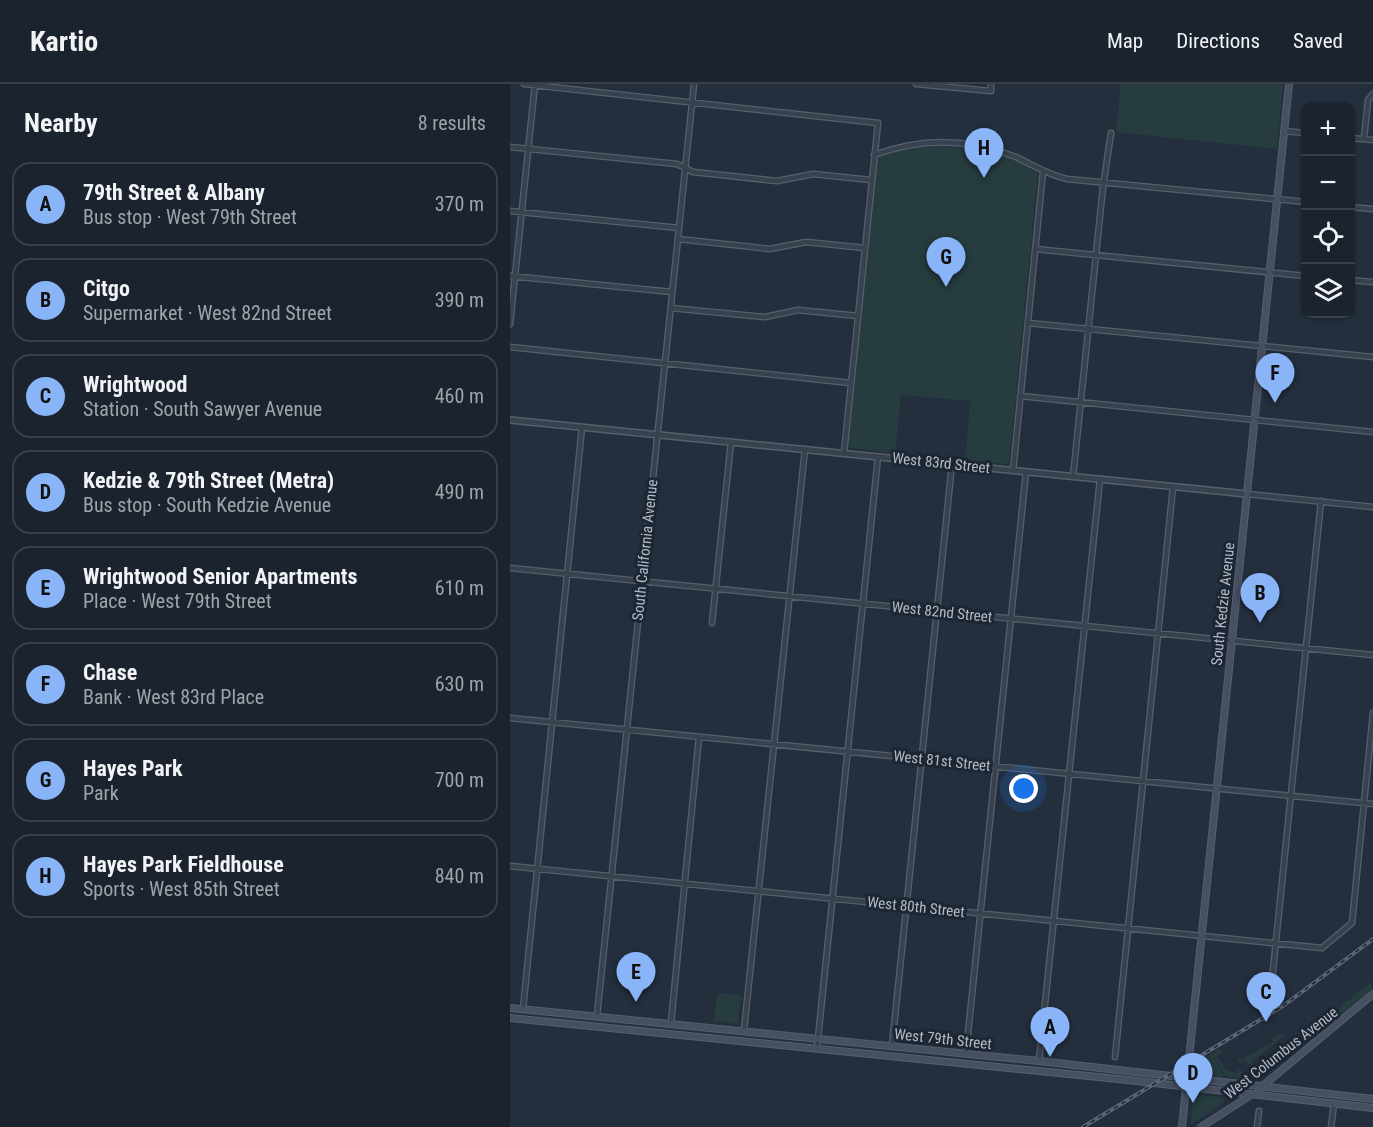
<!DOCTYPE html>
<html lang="en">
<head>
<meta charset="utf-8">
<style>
  body { margin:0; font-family:"Roboto Condensed",sans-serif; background:#242b36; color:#f1f3f6 }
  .controls { position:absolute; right:18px; top:18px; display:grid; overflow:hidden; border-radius:12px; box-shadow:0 2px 4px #0004 }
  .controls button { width:54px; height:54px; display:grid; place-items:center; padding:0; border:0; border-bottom:2px solid #39404a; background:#1b232e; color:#f1f3f6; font:30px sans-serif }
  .you { position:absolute; left:514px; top:705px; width:21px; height:21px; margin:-15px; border:4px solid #fff; border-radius:50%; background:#1a73e8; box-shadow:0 0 0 9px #1a73e833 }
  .badge { display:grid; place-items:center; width:39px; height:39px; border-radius:50%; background:#8ab4f8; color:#111; font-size:20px; font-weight:700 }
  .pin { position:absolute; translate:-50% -50px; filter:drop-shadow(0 2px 3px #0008) }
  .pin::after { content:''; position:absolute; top:32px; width:21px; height:18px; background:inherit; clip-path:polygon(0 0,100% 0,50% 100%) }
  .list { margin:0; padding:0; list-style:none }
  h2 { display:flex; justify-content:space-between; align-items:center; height:78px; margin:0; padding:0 24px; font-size:26px }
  h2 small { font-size:20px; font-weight:400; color:#a0a4aa }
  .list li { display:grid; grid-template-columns:39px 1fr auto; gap:18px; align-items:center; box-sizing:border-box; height:84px; margin:0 12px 12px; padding:0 12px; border:2px solid #39404a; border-radius:18px }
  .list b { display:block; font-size:22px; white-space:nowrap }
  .list p { margin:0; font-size:20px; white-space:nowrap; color:#a0a4aa }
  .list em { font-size:20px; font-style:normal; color:#a0a4aa }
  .icon { flex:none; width:33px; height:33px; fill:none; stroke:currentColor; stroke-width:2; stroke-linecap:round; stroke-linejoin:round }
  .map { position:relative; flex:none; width:863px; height:1043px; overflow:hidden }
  header { display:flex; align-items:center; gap:36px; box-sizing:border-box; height:84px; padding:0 30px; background:#1b232e; border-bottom:2px solid #39404a }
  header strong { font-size:28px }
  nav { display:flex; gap:33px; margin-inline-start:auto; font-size:21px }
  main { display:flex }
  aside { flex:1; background:#1b232e }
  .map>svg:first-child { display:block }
  .green { fill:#263c3f }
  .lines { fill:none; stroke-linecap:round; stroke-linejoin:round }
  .minor-casing { stroke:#565f6c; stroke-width:7 }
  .tertiary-casing { stroke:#565f6c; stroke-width:8 }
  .secondary-casing { stroke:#565f6c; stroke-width:8 }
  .minor { stroke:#38414e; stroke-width:4.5 }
  .tertiary { stroke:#38414e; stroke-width:5 }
  .secondary { stroke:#465061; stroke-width:6 }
  .rail-casing { stroke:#5a6575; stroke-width:4 }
  .rail { stroke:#1d2633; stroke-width:1.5; stroke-dasharray:4.5; stroke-linecap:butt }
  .labels { text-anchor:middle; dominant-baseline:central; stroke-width:6; stroke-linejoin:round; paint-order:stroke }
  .street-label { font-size:15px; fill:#b4bcc9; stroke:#1d2633 }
</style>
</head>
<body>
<header>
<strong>Kartio</strong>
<nav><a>Map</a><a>Directions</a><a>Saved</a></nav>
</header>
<main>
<aside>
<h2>Nearby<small>8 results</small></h2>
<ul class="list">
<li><span class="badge">A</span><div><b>79th Street &amp; Albany</b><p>Bus stop · West 79th Street</p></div><em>370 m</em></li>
<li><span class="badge">B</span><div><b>Citgo</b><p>Supermarket · West 82nd Street</p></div><em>390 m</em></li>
<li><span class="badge">C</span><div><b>Wrightwood</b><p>Station · South Sawyer Avenue</p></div><em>460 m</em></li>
<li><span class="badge">D</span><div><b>Kedzie &amp; 79th Street (Metra)</b><p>Bus stop · South Kedzie Avenue</p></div><em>490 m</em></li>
<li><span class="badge">E</span><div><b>Wrightwood Senior Apartments</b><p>Place · West 79th Street</p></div><em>610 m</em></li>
<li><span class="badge">F</span><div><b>Chase</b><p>Bank · West 83rd Place</p></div><em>630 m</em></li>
<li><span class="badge">G</span><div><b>Hayes Park</b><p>Park</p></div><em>700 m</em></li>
<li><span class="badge">H</span><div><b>Hayes Park Fieldhouse</b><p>Sports · West 85th Street</p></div><em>840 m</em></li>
</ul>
</aside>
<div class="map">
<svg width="863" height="1043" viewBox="0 0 863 1043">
  <rect width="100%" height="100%" fill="#242f3e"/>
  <!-- green -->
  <path class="green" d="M611,0H773L767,65L606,48Z
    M421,62C457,62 498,67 528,90L499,380L455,377L460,317L391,311L385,370L338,363L366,78C374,63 406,63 421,62Z
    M857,896L862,901L861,906L809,948L791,926L807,943L818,933L817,929L820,931L833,921L832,917L835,919L847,910L845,906L848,908L859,900Z
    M207,909L231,911L228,940L204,937Z
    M771,949L776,955L772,953L758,965L759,968L756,966L741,978L742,982L734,976L732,979L728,978V974L730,976L749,966L747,962L750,965L763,958L762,954Z
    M780,960L784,964L745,996L716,993L705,975L708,973L715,986L726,989L729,985L741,994L744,988L747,991L765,977L763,973L766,976L781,964Z
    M710,965L712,969L704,974L714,993L687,989L685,979Z
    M683,1010L713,1014L715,1018L681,1040Z"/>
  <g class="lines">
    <!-- minor casing -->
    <g class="minor-casing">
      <path id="minor" d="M14,0L368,39L334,369
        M406,0L481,7V0
        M774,47L796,49
        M840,54L863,56
        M854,55L858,16L863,10
        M0,63L167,80L183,88L267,97L303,90L361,96
        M364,71C412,53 459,54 506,73C523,81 538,91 557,95L796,118
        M840,123L863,125
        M0,127L169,144
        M168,155L260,165L296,158L355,164
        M525,165L796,192
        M0,192L162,208
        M840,196L863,198
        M161,224L255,233L288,226L348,232
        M518,239L863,273
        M0,240L25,0
        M0,263L341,299
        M510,312L863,348
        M503,387L533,88
        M563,393L593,103L601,49
        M737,410L863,423
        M0,484L863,571
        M202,539L221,358
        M0,634L863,720
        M0,782L812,864L842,839L863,629
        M761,906L811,417
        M13,925L72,343
        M87,932L184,0
        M161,939L189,653
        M234,946L295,365
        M382,962L442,380
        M307,964L368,373
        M456,969L516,388
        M605,973L663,403
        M529,977L590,395
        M747,1043L749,1027
        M821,1043L824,1020"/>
    </g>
    <!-- tertiary casing -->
    <g class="tertiary-casing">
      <path id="tertiary" d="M0,336L737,410"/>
    </g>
    <!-- secondary casing -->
    <g class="secondary-casing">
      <path id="secondary" d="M0,924L529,977L863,1015
        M0,934L618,996L863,1024
        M749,1005L863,910
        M672,1043L779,0
        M691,1043L741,1011"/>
    </g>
    <!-- minor -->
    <use href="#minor" class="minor"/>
    <!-- tertiary -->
    <use href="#tertiary" class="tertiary"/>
    <!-- secondary -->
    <use href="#secondary" class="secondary"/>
    <!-- rail casing -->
    <g class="rail-casing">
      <path id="rail" d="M573,1043L773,922L863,855"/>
    </g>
    <!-- rail -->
    <use href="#rail" class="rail"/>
  </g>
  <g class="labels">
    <!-- street labels -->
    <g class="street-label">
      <text transform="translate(431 379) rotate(6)">West 83rd Street</text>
      <text transform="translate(135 466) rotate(-84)">South California Avenue</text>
      <text transform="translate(713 520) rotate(-84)">South Kedzie Avenue</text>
      <text transform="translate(432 528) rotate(6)">West 82nd Street</text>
      <text transform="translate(432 677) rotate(6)">West 81st Street</text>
      <text transform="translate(406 823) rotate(6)">West 80th Street</text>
      <text transform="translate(433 955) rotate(6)">West 79th Street</text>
      <text transform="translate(771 969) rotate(-38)">West Columbus Avenue</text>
    </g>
  </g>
</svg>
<div class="controls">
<button>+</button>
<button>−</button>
<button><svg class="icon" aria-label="locate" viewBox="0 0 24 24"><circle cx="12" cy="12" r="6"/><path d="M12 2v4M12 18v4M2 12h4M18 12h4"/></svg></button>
<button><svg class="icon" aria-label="layers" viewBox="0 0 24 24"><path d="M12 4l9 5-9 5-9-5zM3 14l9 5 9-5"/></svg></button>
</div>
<div class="you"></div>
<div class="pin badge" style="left:540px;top:973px">A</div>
<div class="pin badge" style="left:750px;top:539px">B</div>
<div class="pin badge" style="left:756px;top:938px">C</div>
<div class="pin badge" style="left:683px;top:1019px">D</div>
<div class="pin badge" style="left:126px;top:918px">E</div>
<div class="pin badge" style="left:765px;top:319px">F</div>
<div class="pin badge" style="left:436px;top:203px">G</div>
<div class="pin badge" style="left:474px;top:94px">H</div>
</div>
</main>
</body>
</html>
